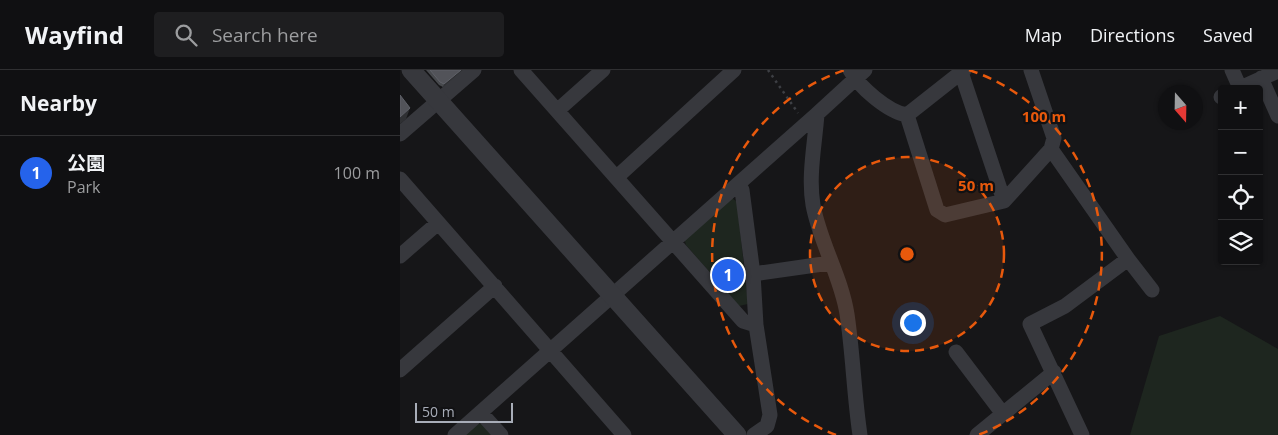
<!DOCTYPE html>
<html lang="en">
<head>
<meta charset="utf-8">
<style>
  body { margin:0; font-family:"Open Sans","Noto Sans JP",sans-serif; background:#1e1e20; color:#f1f3f6 }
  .controls { position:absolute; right:15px; top:15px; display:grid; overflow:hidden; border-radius:5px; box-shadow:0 1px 4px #0004 }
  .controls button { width:45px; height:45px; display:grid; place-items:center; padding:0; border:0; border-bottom:1px solid #303032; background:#101012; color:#f1f3f6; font:25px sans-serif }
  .compass { position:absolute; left:758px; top:15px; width:45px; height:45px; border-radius:50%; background:#101012; box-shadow:0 1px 4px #0004; rotate:160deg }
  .scale { position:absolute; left:15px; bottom:12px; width:98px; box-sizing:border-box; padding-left:5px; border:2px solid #a8adb8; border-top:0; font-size:14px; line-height:18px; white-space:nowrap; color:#a8adb8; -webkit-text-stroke:4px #111113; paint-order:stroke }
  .you { position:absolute; left:512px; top:252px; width:18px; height:18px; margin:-12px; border:4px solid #fff; border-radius:50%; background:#1a73e8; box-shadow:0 0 0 8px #1a73e833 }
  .badge { display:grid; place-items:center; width:32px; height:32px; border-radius:50%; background:#2563eb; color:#fff; font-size:16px; font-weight:700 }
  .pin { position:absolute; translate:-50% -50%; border:2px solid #fff; box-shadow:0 1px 5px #0006 }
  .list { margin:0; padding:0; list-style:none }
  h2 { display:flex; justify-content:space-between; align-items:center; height:65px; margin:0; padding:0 20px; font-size:21px }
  h2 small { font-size:16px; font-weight:400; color:#9c9d9f }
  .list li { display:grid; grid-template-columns:32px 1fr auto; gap:15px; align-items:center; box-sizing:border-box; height:75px; padding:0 20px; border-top:1px solid #303032 }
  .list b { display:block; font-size:19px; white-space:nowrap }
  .list p { margin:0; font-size:16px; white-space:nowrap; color:#9c9d9f }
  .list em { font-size:16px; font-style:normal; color:#9c9d9f }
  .icon { flex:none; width:28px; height:28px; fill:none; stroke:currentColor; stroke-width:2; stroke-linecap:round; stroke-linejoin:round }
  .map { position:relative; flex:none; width:878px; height:365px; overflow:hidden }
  header { display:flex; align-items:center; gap:30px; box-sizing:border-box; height:70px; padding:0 25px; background:#101012; border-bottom:1px solid #303032 }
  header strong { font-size:24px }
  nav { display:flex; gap:28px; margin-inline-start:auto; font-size:18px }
  .search { width:350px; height:45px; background:#1e1e20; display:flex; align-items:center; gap:12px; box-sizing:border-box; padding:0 18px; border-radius:5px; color:#9c9d9f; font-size:19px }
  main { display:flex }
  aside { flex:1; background:#101012 }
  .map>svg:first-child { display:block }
  .green { fill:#1e261f }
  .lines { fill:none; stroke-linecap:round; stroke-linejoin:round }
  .path { stroke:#3d3f44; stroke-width:2.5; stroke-dasharray:2.5 4; stroke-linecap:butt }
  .minor { stroke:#37383d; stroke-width:15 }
  .tertiary { stroke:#37383d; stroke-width:19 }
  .wall { fill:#47494d }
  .shaded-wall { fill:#2f3033 }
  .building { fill:#525359; stroke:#5f6168 }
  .ring { fill:none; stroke:#e8590c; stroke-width:2.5; stroke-dasharray:9 6 }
  .centre { fill:#e8590c; stroke:#111113; stroke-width:2.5 }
  .ring-label { font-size:15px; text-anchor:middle; font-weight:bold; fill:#e8590c; stroke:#111113; stroke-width:4.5; stroke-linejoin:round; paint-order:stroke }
</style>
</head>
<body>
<header>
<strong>Wayfind</strong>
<div class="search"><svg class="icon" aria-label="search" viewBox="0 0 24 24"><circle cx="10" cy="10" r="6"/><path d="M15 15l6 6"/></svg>Search here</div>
<nav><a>Map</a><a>Directions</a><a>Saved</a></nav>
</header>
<main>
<aside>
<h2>Nearby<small></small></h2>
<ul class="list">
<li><span class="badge">1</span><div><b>公園</b><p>Park</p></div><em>100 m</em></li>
</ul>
</aside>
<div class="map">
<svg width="878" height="365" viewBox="0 0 878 365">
  <rect width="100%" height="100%" fill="#161618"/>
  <!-- green -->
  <path class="green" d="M332,128L337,132L348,234L339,236L286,175L284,168Z
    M820,246L878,279V365H730L759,266Z
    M77,354H84L93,365H64Z"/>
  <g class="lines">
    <!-- path -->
    <path class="path" d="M368,0L398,43"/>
    <!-- minor -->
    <path class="minor" d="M121,0L343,251L356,255
      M450,0C459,17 488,42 507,45L537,140L545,145L604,131L651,79L654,68L631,0
      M832,0L840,18
      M561,2L604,131
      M861,8L878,46
      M838,19L878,1
      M821,27L822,26
      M158,40L203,0
      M507,45L564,0
      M0,64L74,0
      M651,79L728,189L665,236L630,254L682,365
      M218,106L334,0
      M0,109L224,365
      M338,115L342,120L353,204L356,255L370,345L367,356L354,365
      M0,186L38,153
      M728,189L752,220
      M353,204L430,193
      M556,282L603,344
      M0,300L95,216
      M81,343L101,365
      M55,365L417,44
      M460,365C454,325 453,284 447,244C441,206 420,173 413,135C408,106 415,73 417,44L465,0
      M577,365L654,302"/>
    <!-- tertiary -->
    <path class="tertiary" d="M11,0L337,365"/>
  </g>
  <!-- wall -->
  <path class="wall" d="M26,0H63L43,17L39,15Z"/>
  <!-- shaded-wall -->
  <path class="shaded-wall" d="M61,0H63L43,17L44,14Z
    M10,38L6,49L0,54V47Z"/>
  <!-- building -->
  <path class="building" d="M30,0H61L44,14L40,12Z
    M0,25L10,38L0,47Z"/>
  <!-- distance rings -->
  <circle cx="507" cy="184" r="97" fill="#e8590c" fill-opacity=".12"/>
  <g class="ring">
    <circle cx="507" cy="184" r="97"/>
    <path d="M436 365A194 194 0 0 1 445 0M569 0A194 194 0 0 1 578 365"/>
  </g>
  <circle cx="507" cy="184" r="8" class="centre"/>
  <g class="ring-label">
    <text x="644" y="52">100 m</text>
    <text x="576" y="121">50 m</text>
  </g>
</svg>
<div class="controls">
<button>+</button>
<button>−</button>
<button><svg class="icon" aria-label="locate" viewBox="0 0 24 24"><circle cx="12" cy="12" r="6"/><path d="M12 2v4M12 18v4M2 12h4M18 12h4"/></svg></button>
<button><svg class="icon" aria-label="layers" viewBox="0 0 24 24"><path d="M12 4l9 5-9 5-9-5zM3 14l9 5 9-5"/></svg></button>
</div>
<svg class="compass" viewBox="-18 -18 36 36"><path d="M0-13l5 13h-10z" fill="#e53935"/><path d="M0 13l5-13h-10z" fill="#9c9d9f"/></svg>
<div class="scale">50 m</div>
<div class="you"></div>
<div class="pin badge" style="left:328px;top:205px">1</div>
</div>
</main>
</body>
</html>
